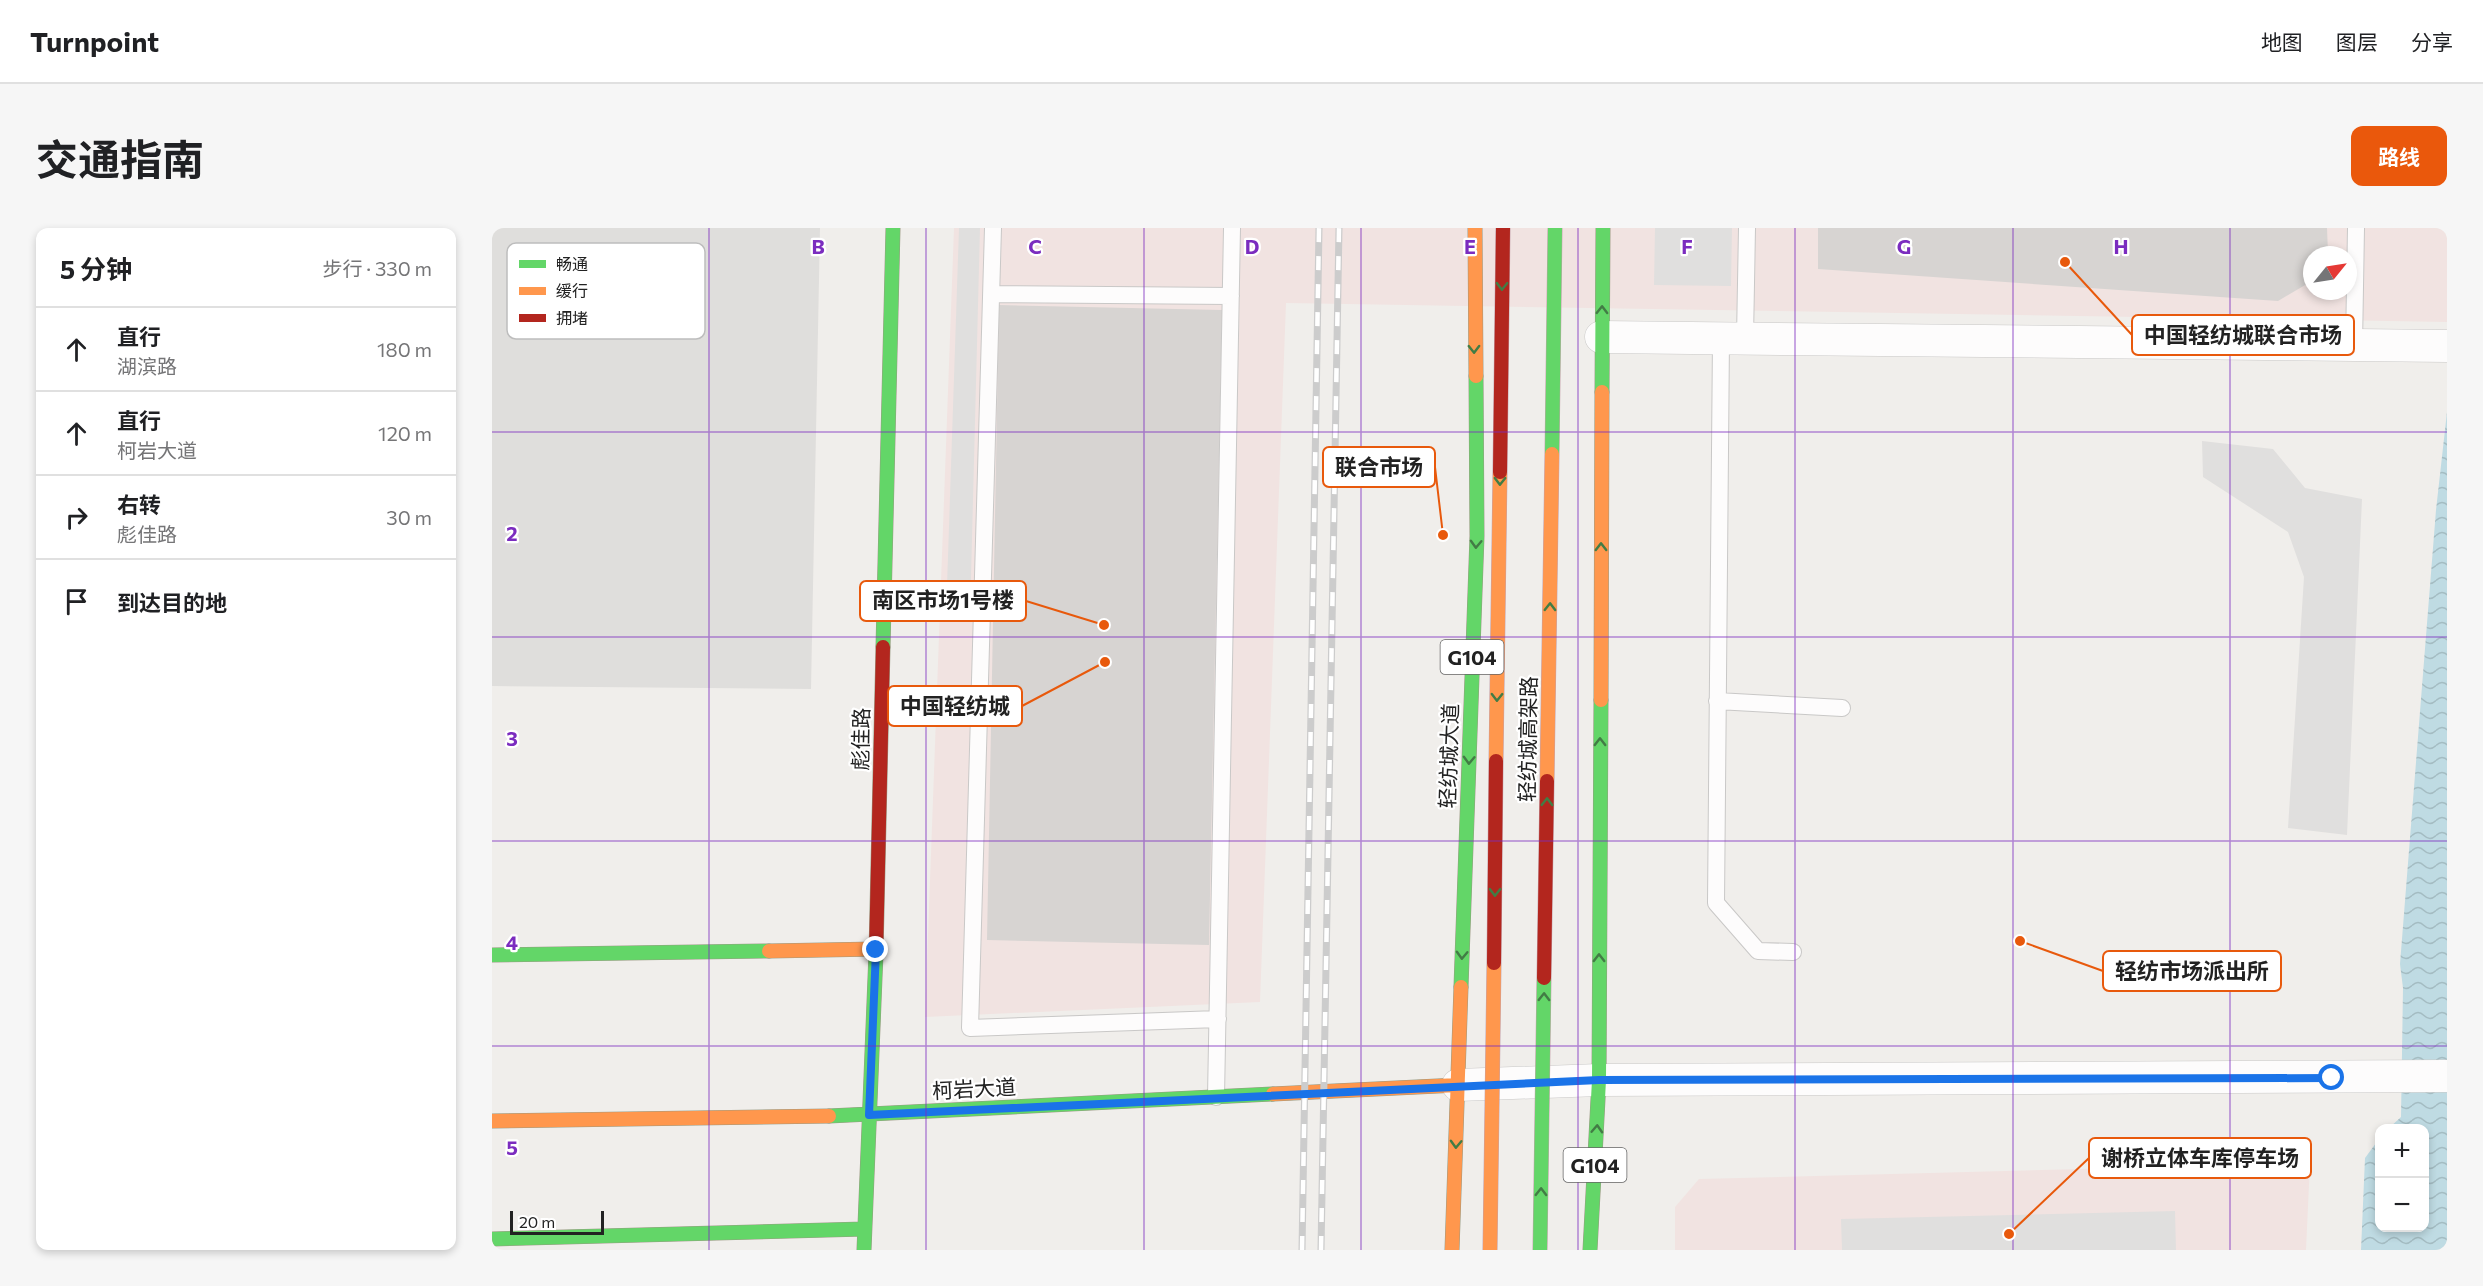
<!DOCTYPE html>
<html lang="zh">
<head>
<meta charset="utf-8">
<style>
  body { margin:0; font-family:Commissioner,"Noto Sans SC",sans-serif; background:#f6f6f6; color:#202124 }
  .controls { position:absolute; right:18px; bottom:18px; display:grid; overflow:hidden; border-radius:12px; box-shadow:0 3px 9px #0003 }
  .controls button { width:54px; height:54px; display:grid; place-items:center; padding:0; border:0; border-bottom:2px solid #e0e0e0; background:#fff; color:#202124; font:30px sans-serif }
  .compass { position:absolute; left:1811px; top:18px; width:54px; height:54px; border-radius:50%; background:#fff; box-shadow:0 3px 9px #0003; rotate:60deg }
  .scale { position:absolute; left:18px; bottom:15px; width:94px; box-sizing:border-box; padding-left:6px; border:3px solid #222; border-top:0; font-size:16px; line-height:21px; white-space:nowrap; color:#222; -webkit-text-stroke:4px #fff; paint-order:stroke }
  .stop { position:absolute; width:18px; height:18px; margin:-14px; border:4px solid #1a73e8; border-radius:50%; background:#fff }
  .stop.end { background:#1a73e8; border-color:#fff; box-shadow:0 2px 6px #0008 }
  .list { margin:0; padding:0; list-style:none }
  h2 { display:flex; justify-content:space-between; align-items:center; height:78px; margin:0; padding:0 24px; font-size:26px }
  h2 small { font-size:20px; font-weight:400; color:#757577 }
  .list li { display:grid; grid-template-columns:39px 1fr auto; gap:18px; align-items:center; box-sizing:border-box; height:84px; padding:0 24px; border-top:2px solid #e0e0e0 }
  .list b { display:block; font-size:22px; white-space:nowrap }
  .list p { margin:0; font-size:20px; white-space:nowrap; color:#757577 }
  .list em { font-size:20px; font-style:normal; color:#757577 }
  .icon { flex:none; width:33px; height:33px; fill:none; stroke:currentColor; stroke-width:2; stroke-linecap:round; stroke-linejoin:round }
  .map { position:relative; flex:none; width:1955px; height:1022px; overflow:hidden; border-radius:12px }
  header { display:flex; align-items:center; gap:36px; box-sizing:border-box; height:84px; padding:0 30px; background:#fff; border-bottom:2px solid #e0e0e0 }
  header strong { font-size:28px }
  nav { display:flex; gap:33px; margin-inline-start:auto; font-size:21px }
  .intro { display:flex; align-items:center; justify-content:space-between; box-sizing:border-box; height:144px; padding:0 36px }
  h1 { margin:0; font-size:42px }
  .button { padding:15px 27px; border-radius:12px; background:#ea580c; color:#fff; font-size:21px; font-weight:700 }
  main { display:flex; gap:36px; padding:0 36px }
  aside { flex:1; background:#fff; border-radius:12px; box-shadow:0 3px 9px #0003 }
  .map>svg:first-child { display:block }
  .residential { fill:#dfdedc }
  .commercial { fill:#f1e3e1; fill-rule:evenodd }
  .parking { fill:#e0dfde }
  .water { fill:url(#water-waves) }
  .building { fill:#d7d4d2 }
  .lines { fill:none; stroke-linecap:round; stroke-linejoin:round }
  .lane-casing { stroke:#c9c8c7; stroke-width:18 }
  .street-casing { stroke:#c9c8c7; stroke-width:33 }
  .fast-casing { stroke:#999a82; stroke-width:15 }
  .slow-casing { stroke:#999a82; stroke-width:15 }
  .jam-casing { stroke:#999a82; stroke-width:15 }
  .lane { stroke:#fdfcfc; stroke-width:16 }
  .street { stroke:#fdfcfc; stroke-width:32 }
  .fast { stroke:#63d668; stroke-width:14 }
  .slow { stroke:#ff974d; stroke-width:14 }
  .jam { stroke:#b3261e; stroke-width:14 }
  .rail-casing { stroke:#ccc; stroke-width:7 }
  .rail { stroke:#fff; stroke-width:4.5; stroke-dasharray:14; stroke-linecap:butt }
  .fast-bridge-casing { stroke:#c5a2ac; stroke-width:15; stroke-linecap:butt }
  .slow-bridge-casing { stroke:#c5a2ac; stroke-width:15; stroke-linecap:butt }
  .jam-bridge-casing { stroke:#c5a2ac; stroke-width:15; stroke-linecap:butt }
  .fast-bridge { stroke:#63d668; stroke-width:14 }
  .slow-bridge { stroke:#ff974d; stroke-width:14 }
  .jam-bridge { stroke:#b3261e; stroke-width:14 }
  .oneway { stroke:#427c45 }
  .route { stroke:#1a73e8; stroke-width:8 }
  .grid { fill:none; stroke:#7b2cbf; stroke-width:1.5; stroke-opacity:0.55 }
  .labels { text-anchor:middle; dominant-baseline:central; stroke-width:4.5; stroke-linejoin:round; paint-order:stroke }
  .shield { fill:#fff; stroke:#646464; stroke-width:1.5 }
  .shield-label { font-size:20px; font-weight:bold; fill:#222 }
  .street-label { font-size:21px; fill:#222; stroke:#fff }
  .key { fill:#fff; stroke:#bdbdbd; stroke-width:1.5 }
  .key-label { font-size:16px; fill:#222 }
  .grid-label { font-size:20px; text-anchor:middle; font-weight:bold; fill:#7b2cbf; stroke:#fff; stroke-width:4.5; stroke-linejoin:round; paint-order:stroke }
  .leader { fill:none; stroke:#e8590c; stroke-width:2 }
  .callout-dot { fill:#e8590c; stroke:#fff; stroke-width:2 }
  .callout { fill:#fff; stroke:#e8590c; stroke-width:2 }
  .callout-label { font-size:22px; text-anchor:middle; font-weight:bold; fill:#222 }
</style>
</head>
<body>
<header>
<strong>Turnpoint</strong>
<nav><a>地图</a><a>图层</a><a>分享</a></nav>
</header>
<div class="intro"><h1>交通指南</h1><a class="button">路线</a></div>
<main>
<aside>
<h2>5 分钟<small>步行 · 330 m</small></h2>
<ul class="list">
<li><svg class="icon" aria-label="ahead" viewBox="0 0 24 24"><path d="M12 20V5M6 11l6-6 6 6"/></svg><div><b>直行</b><p>湖滨路</p></div><em>180 m</em></li>
<li><svg class="icon" aria-label="ahead" viewBox="0 0 24 24"><path d="M12 20V5M6 11l6-6 6 6"/></svg><div><b>直行</b><p>柯岩大道</p></div><em>120 m</em></li>
<li><svg class="icon" aria-label="right" viewBox="0 0 24 24"><path d="M7 20v-9h11M14 6l5 5-5 5"/></svg><div><b>右转</b><p>彪佳路</p></div><em>30 m</em></li>
<li><svg class="icon" aria-label="arrive" viewBox="0 0 24 24"><path d="M6 21V4h12l-3 4 3 4H6"/></svg><div><b>到达目的地</b></div></li>
</ul>
</aside>
<div class="map">
<svg width="1955" height="1022" viewBox="0 0 1955 1022">
  <defs>
    <pattern id="water-waves" width="16" height="10" patternUnits="userSpaceOnUse" patternTransform="scale(1.5)"><rect width="16" height="10" fill="#bfdbe3"/><path d="M0 5q4-4 8 0t8 0" fill="none" stroke="#a4bcc2"/></pattern>
  </defs>
  <rect width="100%" height="100%" fill="#f0eeeb"/>
  <!-- residential -->
  <path class="residential" d="M0,0H328L319,461L0,458Z"/>
  <!-- commercial -->
  <path class="commercial" d="M462,0H1955V94L794,75L768,774L433,789ZM1820,27H1856V63H1820Z
    M1818,935L1814,1022H1183V979L1207,951Z"/>
  <!-- parking -->
  <path class="parking" d="M467,0H488L478,388H454Z
    M1163,0H1240L1239,58L1162,57Z
    M1710,213L1781,221L1813,260L1870,271L1855,607L1796,600L1812,349L1796,304L1711,249Z
    M1683,983L1684,1022H1350L1349,991Z"/>
  <!-- water -->
  <path class="water" d="M1955,184V1022H1869L1873,930L1887,911L1888,1000H1932V900H1897L1909,889L1911,760L1908,736L1944,282Z"/>
  <!-- building -->
  <path class="building" d="M1326,0H1835L1836,25L1835,27H1820V53L1786,73L1326,41Z
    M507,77L730,82L717,717L495,712Z"/>
  <g class="lines">
    <!-- lane casing -->
    <g class="lane-casing">
      <path id="lane" d="M501,0L478,800L726,791
        M500,66L739,68
        M1229,110L1224,675L1266,723L1301,724
        M1253,110L1255,0
        M1862,117L1864,0
        M1225,473L1350,480
        M724,869L740,0"/>
    </g>
    <!-- street casing -->
    <g class="street-casing">
      <path id="street" d="M1109,109L1955,118
        M966,857L1107,852L1955,848"/>
    </g>
    <!-- fast casing -->
    <g class="fast-casing">
      <path id="fast" d="M1110,164L1111,0
        M391,419L401,0
        M0,727L277,723
        M969,759L985,308L984,148
        M337,888L781,866
        M0,1011L372,1001
        M372,1022L384,725
        M1098,1022L1107,852L1109,472"/>
    </g>
    <!-- slow casing -->
    <g class="slow-casing">
      <path id="slow" d="M983,0L984,148
        M1109,472L1110,164
        M277,723L384,721
        M781,866L966,857
        M0,893L337,888
        M960,1022L969,759"/>
    </g>
    <!-- jam casing -->
    <g class="jam-casing">
      <path id="jam" d="M384,725L391,419"/>
    </g>
    <!-- lane -->
    <use href="#lane" class="lane"/>
    <!-- street -->
    <use href="#street" class="street"/>
    <!-- fast -->
    <use href="#fast" class="fast"/>
    <!-- slow -->
    <use href="#slow" class="slow"/>
    <!-- jam -->
    <use href="#jam" class="jam"/>
    <!-- rail casing -->
    <g class="rail-casing">
      <path id="rail" d="M810,1022L827,0
        M829,1022L847,0"/>
    </g>
    <!-- rail -->
    <use href="#rail" class="rail"/>
    <!-- fast-bridge casing -->
    <g class="fast-bridge-casing">
      <path id="fast-bridge" d="M1060,226L1063,0
        M1048,1022L1052,750"/>
    </g>
    <!-- slow-bridge casing -->
    <g class="slow-bridge-casing">
      <path id="slow-bridge" d="M1004,533L1008,244
        M1055,553L1060,226
        M998,1022L1002,735"/>
    </g>
    <!-- jam-bridge casing -->
    <g class="jam-bridge-casing">
      <path id="jam-bridge" d="M1008,244L1011,0
        M1002,735L1004,533
        M1052,750L1055,553"/>
    </g>
    <!-- fast-bridge -->
    <use href="#fast-bridge" class="fast-bridge"/>
    <!-- slow-bridge -->
    <use href="#slow-bridge" class="slow-bridge"/>
    <!-- jam-bridge -->
    <use href="#jam-bridge" class="jam-bridge"/>
  </g>
  <!-- one-way arrows -->
  <defs><path id="oneway-chevron" d="M-2-3.5L2.5 0L-2 3.5" fill="none" stroke-width="1.6" stroke-linecap="round" stroke-linejoin="round" transform="scale(1.5)"/></defs>
  <g class="oneway">
    <use href="#oneway-chevron" transform="translate(1010 58) rotate(91)"/>
    <use href="#oneway-chevron" transform="translate(1110 82) rotate(-89)"/>
    <use href="#oneway-chevron" transform="translate(982 121) rotate(89)"/>
    <use href="#oneway-chevron" transform="translate(1008 253) rotate(91)"/>
    <use href="#oneway-chevron" transform="translate(984 316) rotate(92)"/>
    <use href="#oneway-chevron" transform="translate(1109 319) rotate(-90)"/>
    <use href="#oneway-chevron" transform="translate(1058 379) rotate(-89)"/>
    <use href="#oneway-chevron" transform="translate(1005 469) rotate(91)"/>
    <use href="#oneway-chevron" transform="translate(1108 514) rotate(-90)"/>
    <use href="#oneway-chevron" transform="translate(977 532) rotate(92)"/>
    <use href="#oneway-chevron" transform="translate(1055 574) rotate(-89)"/>
    <use href="#oneway-chevron" transform="translate(1003 664) rotate(91)"/>
    <use href="#oneway-chevron" transform="translate(970 727) rotate(92)"/>
    <use href="#oneway-chevron" transform="translate(1107 730) rotate(-90)"/>
    <use href="#oneway-chevron" transform="translate(1052 769) rotate(-89)"/>
    <use href="#oneway-chevron" transform="translate(1105 901) rotate(-87)"/>
    <use href="#oneway-chevron" transform="translate(964 916) rotate(92)"/>
    <use href="#oneway-chevron" transform="translate(1049 964) rotate(-89)"/>
  </g>
  <g class="lines">
    <!-- route -->
    <path class="route" d="M384,722L377,887L1107,852L1840,850"/>
  </g>
  <!-- grid -->
  <path class="grid" d="M217,0V1022M434,0V1022M652,0V1022M869,0V1022M1086,0V1022M1303,0V1022M1521,0V1022M1738,0V1022M0,204H1955M0,409H1955M0,613H1955M0,818H1955"/>
  <g class="labels">
    <!-- shield labels -->
    <g class="shield">
      <rect x="948.5" y="412" width="63" height="34" rx="4.5"/>
      <rect x="1071.5" y="920" width="63" height="34" rx="4.5"/>
    </g>
    <g class="shield-label">
      <text x="980" y="429">G104</text>
      <text x="1103" y="937">G104</text>
    </g>
    <!-- street labels -->
    <g class="street-label">
      <text transform="translate(368 511) rotate(-89)">彪佳路</text>
      <text transform="translate(1035 511) rotate(-89)">轻纺城高架路</text>
      <text transform="translate(956 528) rotate(-88)">轻纺城大道</text>
      <text transform="translate(482 860) rotate(-3)">柯岩大道</text>
    </g>
  </g>
  <!-- legend -->
  <rect x="15" y="15" width="198" height="96" rx="9" class="key"/>
  <rect x="27" y="32" width="27" height="8" fill="#63d668"/>
  <rect x="27" y="59" width="27" height="8" fill="#ff974d"/>
  <rect x="27" y="86" width="27" height="8" fill="#b3261e"/>
  <g class="key-label">
    <text x="64" y="42">畅通</text>
    <text x="64" y="69">缓行</text>
    <text x="64" y="96">拥堵</text>
  </g>
  <g class="grid-label">
    <text x="326" y="26">B</text>
    <text x="543" y="26">C</text>
    <text x="760" y="26">D</text>
    <text x="978" y="26">E</text>
    <text x="1195" y="26">F</text>
    <text x="1412" y="26">G</text>
    <text x="1629" y="26">H</text>
    <text x="20" y="313">2</text>
    <text x="20" y="518">3</text>
    <text x="20" y="722">4</text>
    <text x="20" y="927">5</text>
  </g>
  <!-- callouts -->
  <path class="leader" d="M1573 34L1640 107M951 307L943 239M612 397L534 373M613 434L530 478M1528 713L1611 743M1517 1006L1597 930"/>
  <g class="callout-dot">
    <circle cx="1573" cy="34" r="6"/>
    <circle cx="951" cy="307" r="6"/>
    <circle cx="612" cy="397" r="6"/>
    <circle cx="613" cy="434" r="6"/>
    <circle cx="1528" cy="713" r="6"/>
    <circle cx="1517" cy="1006" r="6"/>
  </g>
  <g class="callout">
    <rect x="1640" y="87" width="222" height="40" rx="6"/>
    <rect x="831" y="219" width="112" height="40" rx="6"/>
    <rect x="368" y="353" width="166" height="40" rx="6"/>
    <rect x="396" y="458" width="134" height="40" rx="6"/>
    <rect x="1611" y="723" width="178" height="40" rx="6"/>
    <rect x="1597" y="910" width="222" height="40" rx="6"/>
  </g>
  <g class="callout-label">
    <text x="1751" y="115">中国轻纺城联合市场</text>
    <text x="887" y="247">联合市场</text>
    <text x="451" y="380">南区市场1号楼</text>
    <text x="463" y="486">中国轻纺城</text>
    <text x="1700" y="751">轻纺市场派出所</text>
    <text x="1708" y="938">谢桥立体车库停车场</text>
  </g>
</svg>
<div class="controls">
<button>+</button>
<button>−</button>
</div>
<svg class="compass" viewBox="-18 -18 36 36"><path d="M0-13l5 13h-10z" fill="#e53935"/><path d="M0 13l5-13h-10z" fill="#757577"/></svg>
<div class="scale">20 m</div>
<div class="stop" style="left:1840px;top:850px"></div>
<div class="stop end" style="left:384px;top:722px"></div>
</div>
</main>
</body>
</html>
